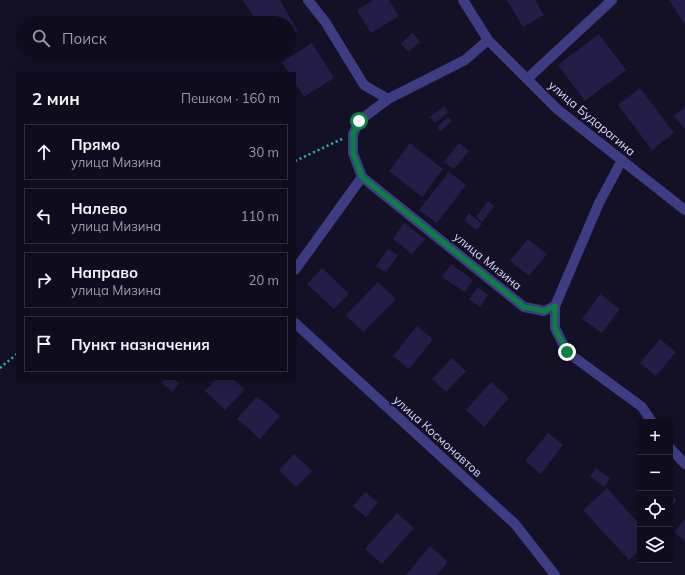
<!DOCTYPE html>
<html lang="ru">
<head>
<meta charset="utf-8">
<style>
  body { margin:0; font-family:Mulish,sans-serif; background:#1d1b2a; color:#f1f3f6 }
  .controls { position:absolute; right:12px; bottom:12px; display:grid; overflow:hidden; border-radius:0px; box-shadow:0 4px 16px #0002 }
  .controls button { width:36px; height:36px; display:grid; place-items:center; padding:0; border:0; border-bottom:1px solid #2f2d3b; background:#0f0d1d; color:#f1f3f6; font:20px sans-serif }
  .stop { position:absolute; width:12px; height:12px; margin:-9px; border:3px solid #0b8043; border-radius:50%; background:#fff }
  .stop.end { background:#0b8043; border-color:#fff; box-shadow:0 1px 4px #0008 }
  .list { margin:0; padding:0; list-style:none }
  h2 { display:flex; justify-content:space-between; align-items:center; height:52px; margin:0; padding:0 16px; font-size:17px }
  h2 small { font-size:13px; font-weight:400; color:#9b9ca4 }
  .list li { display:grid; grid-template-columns:26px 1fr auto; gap:12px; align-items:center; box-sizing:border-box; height:56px; margin:0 8px 8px; padding:0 8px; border:1px solid #2f2d3b; border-radius:0px }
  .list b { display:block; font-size:15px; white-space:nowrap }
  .list p { margin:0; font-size:13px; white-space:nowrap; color:#9b9ca4 }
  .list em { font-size:13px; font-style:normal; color:#9b9ca4 }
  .icon { flex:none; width:22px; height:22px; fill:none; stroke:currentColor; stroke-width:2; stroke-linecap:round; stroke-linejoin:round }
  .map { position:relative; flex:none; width:685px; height:575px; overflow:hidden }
  .search { position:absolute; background:#0f0d1d; box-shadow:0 4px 16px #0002; left:16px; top:16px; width:280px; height:44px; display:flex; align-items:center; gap:10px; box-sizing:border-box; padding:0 14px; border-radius:22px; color:#9b9ca4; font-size:15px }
  .panel { position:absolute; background:#0f0d1d; box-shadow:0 4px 16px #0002; left:16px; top:72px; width:280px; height:308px; border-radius:0px }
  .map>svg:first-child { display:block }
  .building { fill:#241d47 }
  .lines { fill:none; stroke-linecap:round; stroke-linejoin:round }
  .path { stroke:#34b5a9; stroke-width:2.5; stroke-dasharray:2 3; stroke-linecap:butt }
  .minor { stroke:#3e3d84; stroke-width:10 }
  .route { stroke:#0b8043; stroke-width:5 }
  .labels { text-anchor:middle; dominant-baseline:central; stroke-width:4; stroke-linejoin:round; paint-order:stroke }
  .street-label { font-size:12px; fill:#dbd8fe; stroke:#141127 }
</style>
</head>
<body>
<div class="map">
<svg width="685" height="575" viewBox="0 0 685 575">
  <rect width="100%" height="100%" fill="#141127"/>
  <!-- building -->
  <path class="building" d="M243,0H280L298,31L289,37V23H257Z
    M373,0H389L399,16L371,33L357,10Z
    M507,0H535L544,15L523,27Z
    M669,0H685V25Z
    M413,33L420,42L408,52L401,43Z
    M599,34L626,70L585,101L558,65Z
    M312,43L334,78L304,97L295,83V73H289L282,62Z
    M640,88L674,133L652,150L618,105Z
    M444,106L448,112L435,123L430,117Z
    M685,107V129L674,116Z
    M448,117L452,121L440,132L437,127Z
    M410,143L443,169L422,197L389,171Z
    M459,143L469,151L454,169L444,162Z
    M449,172L466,185L437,223L419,210Z
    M488,201L494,206L482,222L476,217Z
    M469,213L482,224L476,230L464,220Z
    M404,223L425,239L412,254L393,239Z
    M528,239L547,254L529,276L510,261Z
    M388,249L398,255L386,272L376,266Z
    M451,264L473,280L465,292L442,277Z
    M322,268L349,294L334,309L307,284Z
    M378,282L396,299L363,332L346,315Z
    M478,287L488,295L480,307L469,299Z
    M600,294L620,309L602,333L582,319Z
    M417,326L433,339L409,369L393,356Z
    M660,339L676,352L656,376L640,363Z
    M452,358L466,371L446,392L432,379Z
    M165,379H173L179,384L172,392L162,383Z
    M216,379H233L245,390L225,410L205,391Z
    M491,382L509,398L484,427L466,410Z
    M257,396L280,416L260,439L237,419Z
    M548,433L563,445L541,474L525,461Z
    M294,454L312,471L296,487L279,470Z
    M596,468L610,478L604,487L590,476Z
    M607,488L640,525V550L629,560L583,510Z
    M365,492L378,502L366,517L353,506Z
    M670,495L677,500L670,509Z
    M397,513L414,528L382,564L365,549Z
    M685,519V541L674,532Z
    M430,546L448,562L437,575H406Z"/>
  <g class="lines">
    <!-- path -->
    <path class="path" d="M295,161L342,139
      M0,368L17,354"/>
    <!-- minor -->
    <path class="minor" d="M308,0L326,23L364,85L388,99
      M463,0L488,40L557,109L685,210
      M488,40L465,60L388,99L359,121L353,134V153L362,177L524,307L544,311L555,306V328L567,352L642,407L652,422
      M527,79L612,0
      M295,270L362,177
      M555,306L599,203L622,160
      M295,323L515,524L555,575
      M670,448L685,464"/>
  </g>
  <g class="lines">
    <!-- route -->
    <path class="route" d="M359,121L353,134V153L362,177L524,307L544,311L555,306V328L567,352"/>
  </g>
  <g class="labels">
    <!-- street labels -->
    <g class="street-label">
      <text transform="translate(592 118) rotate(40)">улица Бударагина</text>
      <text transform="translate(488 261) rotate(39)">улица Мизина</text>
      <text transform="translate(438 436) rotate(42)">улица Космонавтов</text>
    </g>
  </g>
</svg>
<div class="controls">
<button>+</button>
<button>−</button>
<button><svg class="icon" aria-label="locate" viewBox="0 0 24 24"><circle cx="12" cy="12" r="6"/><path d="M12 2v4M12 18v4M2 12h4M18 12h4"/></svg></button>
<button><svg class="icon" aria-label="layers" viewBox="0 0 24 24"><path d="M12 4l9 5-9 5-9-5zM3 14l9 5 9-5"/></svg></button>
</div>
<div class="stop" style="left:359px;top:121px"></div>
<div class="stop end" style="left:567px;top:352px"></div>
<div class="search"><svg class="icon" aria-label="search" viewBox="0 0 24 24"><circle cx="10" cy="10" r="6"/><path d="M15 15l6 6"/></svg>Поиск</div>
<section class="panel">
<h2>2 мин<small>Пешком · 160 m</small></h2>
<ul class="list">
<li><svg class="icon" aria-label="ahead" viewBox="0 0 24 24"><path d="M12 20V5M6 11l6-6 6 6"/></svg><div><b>Прямо</b><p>улица Мизина</p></div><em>30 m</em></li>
<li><svg class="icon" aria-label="left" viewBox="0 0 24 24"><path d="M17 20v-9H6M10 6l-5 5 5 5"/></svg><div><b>Налево</b><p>улица Мизина</p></div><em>110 m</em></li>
<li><svg class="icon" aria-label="right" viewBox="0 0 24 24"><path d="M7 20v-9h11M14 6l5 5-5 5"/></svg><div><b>Направо</b><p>улица Мизина</p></div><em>20 m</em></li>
<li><svg class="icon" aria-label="arrive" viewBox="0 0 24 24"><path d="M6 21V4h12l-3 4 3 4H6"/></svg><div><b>Пункт назначения</b></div></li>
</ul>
</section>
</div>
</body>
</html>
